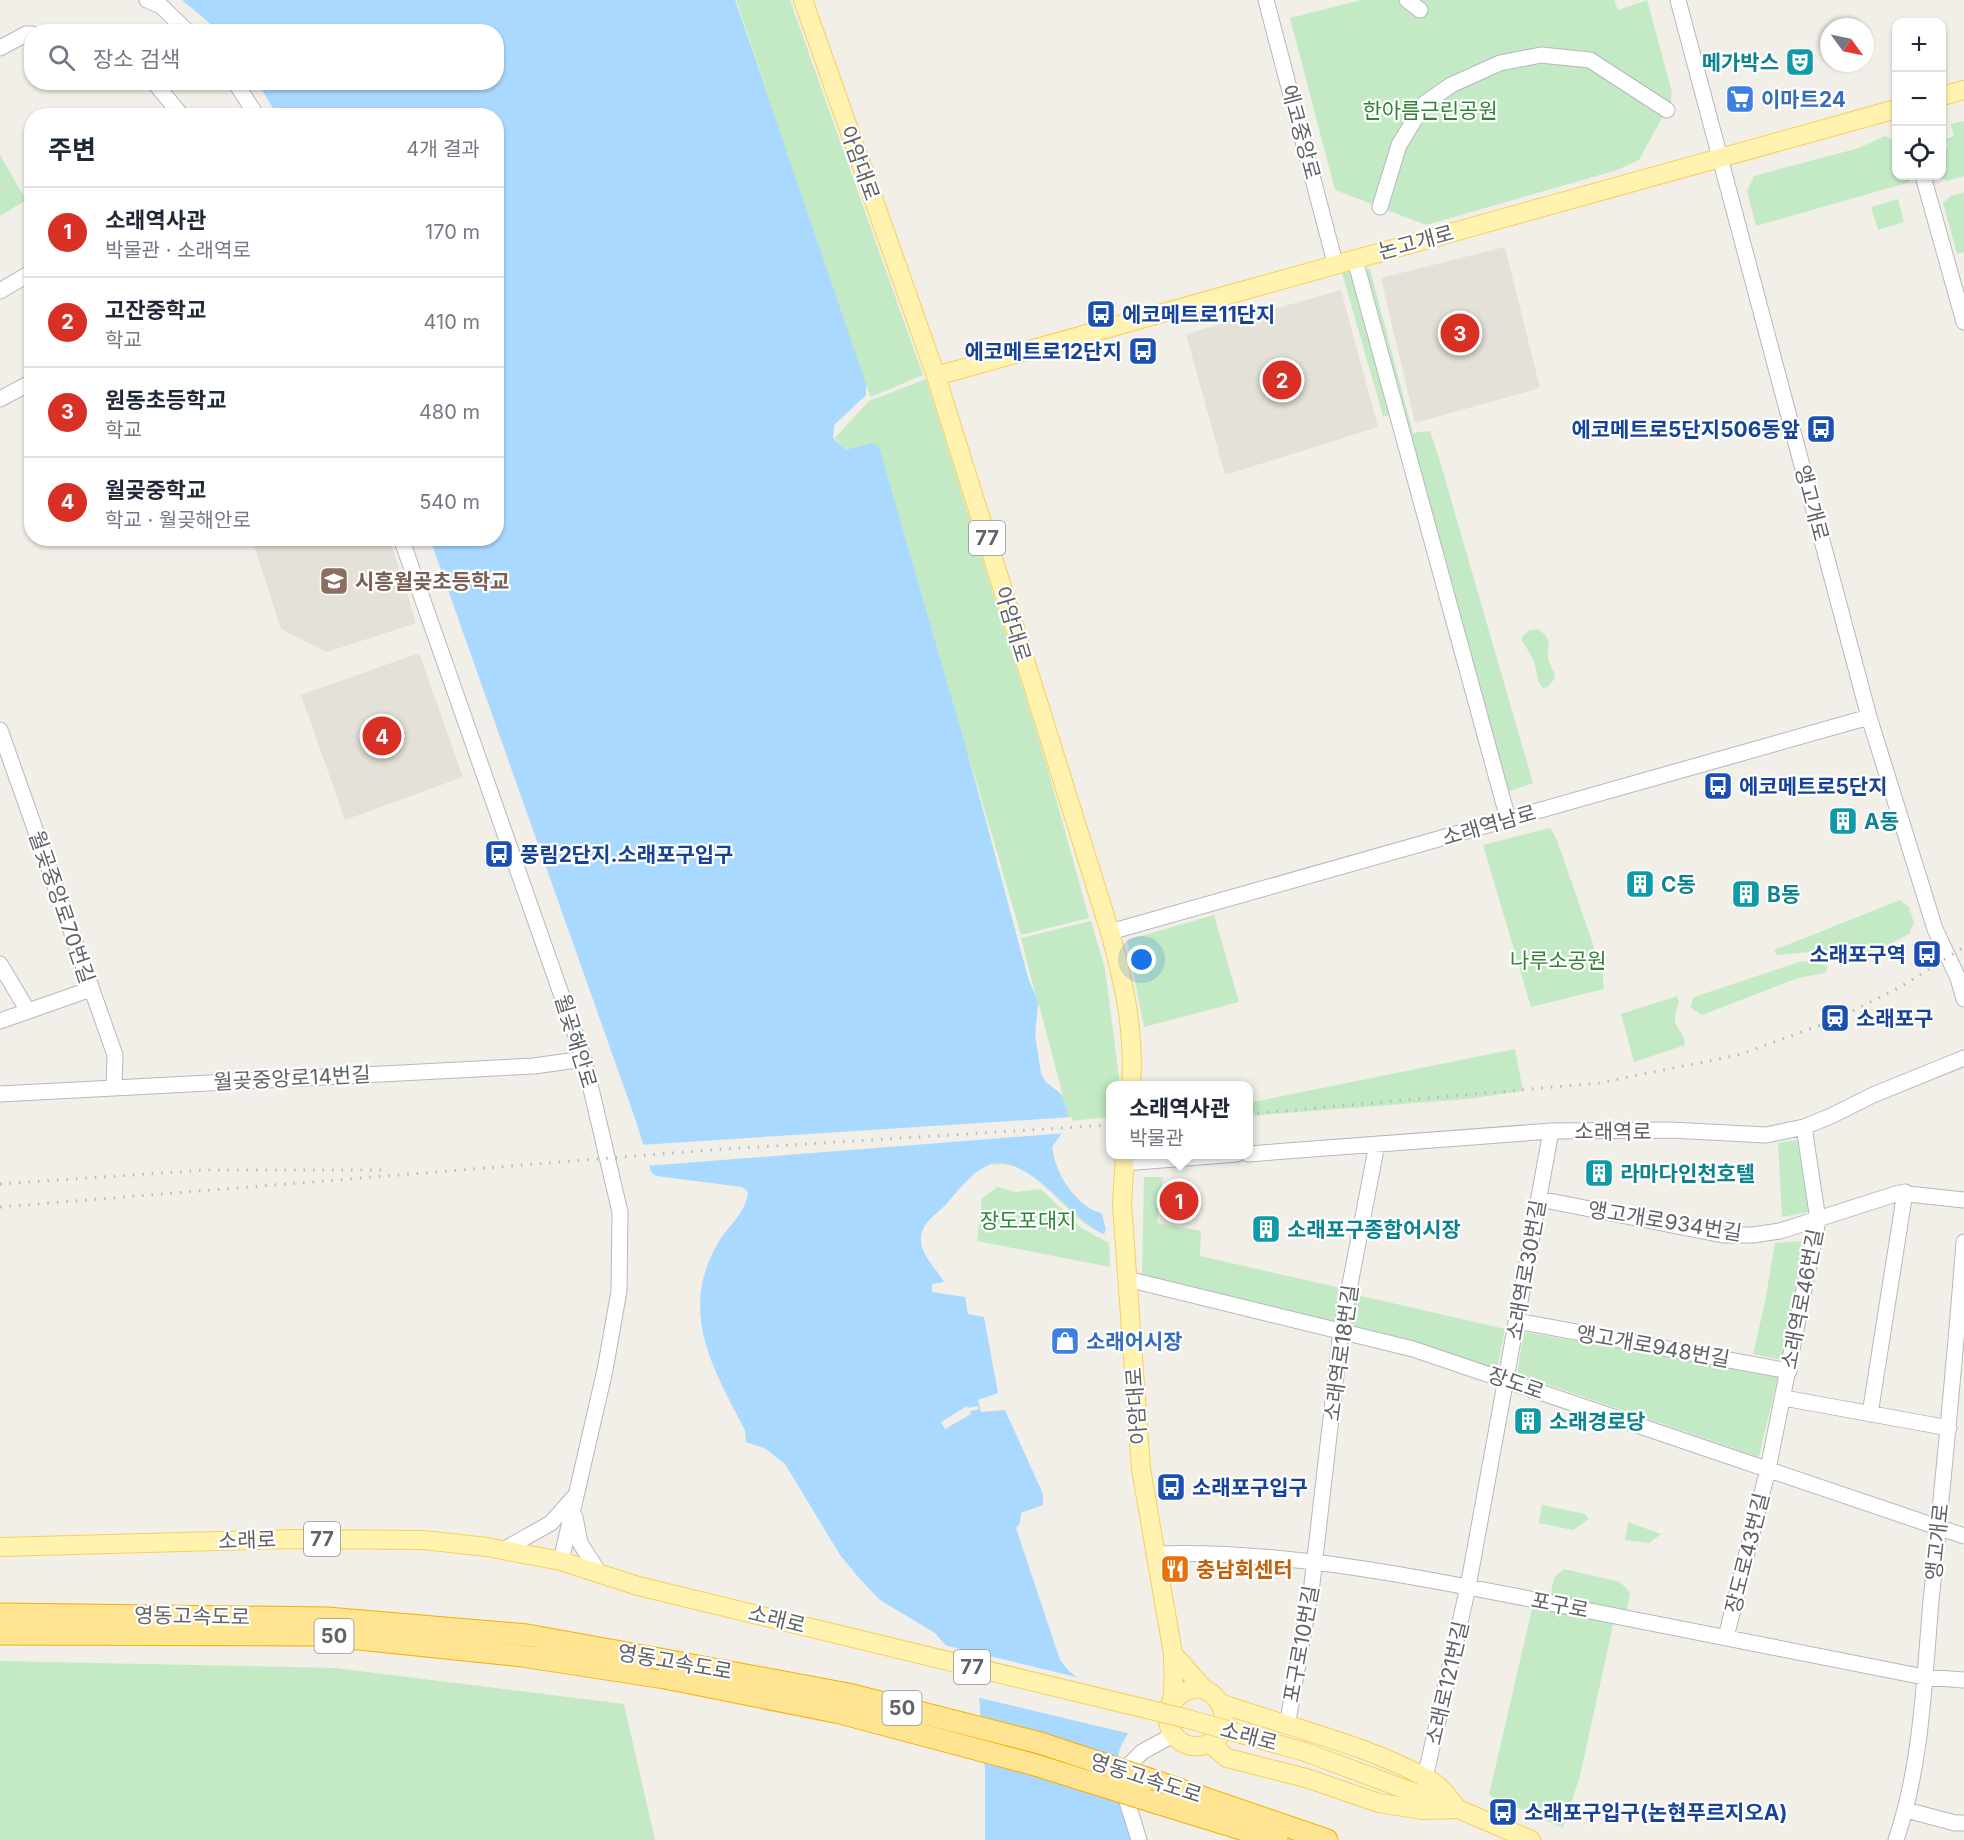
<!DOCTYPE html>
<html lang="ko">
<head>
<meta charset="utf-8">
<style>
  body { margin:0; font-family:Inter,"Noto Sans KR",sans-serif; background:#f6f6f7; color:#1f2937 }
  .controls { position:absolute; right:18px; top:18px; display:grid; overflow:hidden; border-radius:12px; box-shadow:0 2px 4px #0004 }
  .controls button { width:54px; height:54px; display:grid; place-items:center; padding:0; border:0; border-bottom:2px solid #e0e1e3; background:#fff; color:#1f2937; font:30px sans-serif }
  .compass { position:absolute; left:1820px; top:18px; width:54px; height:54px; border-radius:50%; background:#fff; box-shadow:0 2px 4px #0004; rotate:123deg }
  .you { position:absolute; left:1142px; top:960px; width:21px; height:21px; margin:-15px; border:4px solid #fff; border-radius:50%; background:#1a73e8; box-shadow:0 0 0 9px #1a73e833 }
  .badge { display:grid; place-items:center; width:39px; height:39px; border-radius:50%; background:#d93025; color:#fff; font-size:20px; font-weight:700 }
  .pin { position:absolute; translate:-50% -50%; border:3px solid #fff; box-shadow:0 2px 6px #0006 }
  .popup { position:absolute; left:1106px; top:1081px; width:147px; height:78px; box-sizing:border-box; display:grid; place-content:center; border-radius:12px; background:#fff; filter:drop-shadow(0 2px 4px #0005); font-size:20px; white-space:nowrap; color:#747a83 }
  .popup b { font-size:22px; color:#1f2937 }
  .popup::after { content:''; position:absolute; left:50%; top:100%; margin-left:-12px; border:12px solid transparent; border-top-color:#fff }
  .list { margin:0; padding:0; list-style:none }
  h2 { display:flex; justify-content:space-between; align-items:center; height:78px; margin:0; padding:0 24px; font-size:26px }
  h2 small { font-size:20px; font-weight:400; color:#747a83 }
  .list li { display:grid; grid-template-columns:39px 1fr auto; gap:18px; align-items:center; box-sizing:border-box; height:90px; padding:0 24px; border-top:2px solid #e0e1e3 }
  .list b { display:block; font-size:22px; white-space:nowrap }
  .list p { margin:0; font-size:20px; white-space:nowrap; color:#747a83 }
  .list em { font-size:20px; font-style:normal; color:#747a83 }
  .icon { flex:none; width:33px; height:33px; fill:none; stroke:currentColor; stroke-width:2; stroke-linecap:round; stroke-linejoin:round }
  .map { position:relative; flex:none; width:1964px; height:1840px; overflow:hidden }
  .search { position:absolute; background:#fff; box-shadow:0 2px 4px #0004; left:24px; top:24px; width:480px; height:66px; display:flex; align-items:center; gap:15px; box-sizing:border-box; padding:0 21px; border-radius:24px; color:#747a83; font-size:22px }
  .panel { position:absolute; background:#fff; box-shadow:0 2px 4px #0004; left:24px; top:108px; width:480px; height:438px; border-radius:24px }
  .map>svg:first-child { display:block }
  .education { fill:#e4e1d8 }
  .green { fill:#c3eac4; fill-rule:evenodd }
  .water { fill:#aad9ff }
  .pier { fill:#f1efe8 }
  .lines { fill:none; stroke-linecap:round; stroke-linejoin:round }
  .minor-casing { stroke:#b5b8bc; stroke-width:17 }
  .major-casing { stroke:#f9ce59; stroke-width:20 }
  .highway-casing { stroke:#f9ae00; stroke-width:23 }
  .minor { stroke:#fff; stroke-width:15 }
  .major { stroke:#fff3af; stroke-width:18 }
  .highway { stroke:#ffe491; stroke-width:21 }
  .rail { stroke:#b6b7b8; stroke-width:3; stroke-dasharray:1.5 8; stroke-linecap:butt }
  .major-bridge-casing { stroke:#f9ce59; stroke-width:20; stroke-linecap:butt }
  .highway-bridge-casing { stroke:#f9ae00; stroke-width:23; stroke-linecap:butt }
  .major-bridge { stroke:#fff3af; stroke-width:18 }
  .highway-bridge { stroke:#ffe491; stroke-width:21 }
  .labels { text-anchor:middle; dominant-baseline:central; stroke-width:4.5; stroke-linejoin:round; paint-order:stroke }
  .shield { fill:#fff; stroke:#8f9295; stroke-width:1.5 }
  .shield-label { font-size:20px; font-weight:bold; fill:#5f6368 }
  .culture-label { font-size:21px; font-weight:bold; fill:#0d838f; stroke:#fff; text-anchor:start }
  .shop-label { font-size:21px; font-weight:bold; fill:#366cbe; stroke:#fff; text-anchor:start }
  .park-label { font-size:21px; fill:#308535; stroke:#fff }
  .street-label { font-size:21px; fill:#5f6368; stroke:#fff }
  .transit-label { font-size:21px; font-weight:bold; fill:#164399; stroke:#fff; text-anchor:start }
  .education-label { font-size:21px; font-weight:bold; fill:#785e54; stroke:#fff; text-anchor:start }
  .food-label { font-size:21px; font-weight:bold; fill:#c56008; stroke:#fff; text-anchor:start }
</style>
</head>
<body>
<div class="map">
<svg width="1964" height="1840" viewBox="0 0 1964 1840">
  <rect width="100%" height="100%" fill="#f1efe8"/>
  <!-- education -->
  <path class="education" d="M1505,247L1540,388L1415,423L1381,278Z
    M1341,290L1378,427L1225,475L1186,334Z
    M252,539H390L416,623L327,652L281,629Z
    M419,653L463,777L345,820L301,695Z"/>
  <!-- green -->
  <path class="green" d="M735,0L773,107L736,0H790L923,375L871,397L866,385V395L834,425L833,438L845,450L835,438L869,401L926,379L1047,766L1089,918L1021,935L967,749L1028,978L1036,997L1021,938L1091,921L1105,969L1119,1077L1118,1085L1110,1086V1117L1070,1121L1052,1147C1056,1172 1069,1194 1089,1208C1094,1212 1098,1211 1102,1214L1105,1234C1067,1224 1037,1156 993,1165L786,436ZM1038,1004L1039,1005L1063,1096C1058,1091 1050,1086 1045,1081C1031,1065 1036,1023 1038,1004Z
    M1361,0H1614L1618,10L1647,0L1672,92L1671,101L1639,160L1617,170L1426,225L1335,190L1290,18Z
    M1964,121V176L1947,181L1937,176H1942L1944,155L1942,148L1948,146L1946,139L1954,136L1950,124Z
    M1885,136L1896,142V176H1908L1910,182L1756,226L1747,191L1754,176L1859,148Z
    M0,155L26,200L0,216Z
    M1964,192V252L1957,254L1943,203L1951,196Z
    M1898,199L1904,222L1878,230L1871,207Z
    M1370,269L1413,433L1430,431L1439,458L1533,783L1495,796L1390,415L1383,416L1342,273Z
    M1538,629C1557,642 1543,647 1550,664C1552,670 1555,672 1555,678L1548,687L1543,688C1536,680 1538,676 1535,665C1533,656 1525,647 1521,638L1529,630Z
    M1550,828L1557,840L1602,970L1604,989L1531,1007L1483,845Z
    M1900,900L1909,907L1914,923L1909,934L1868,956L1851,960L1810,952L1777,955L1774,950Z
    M1214,915L1239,1002L1144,1027L1127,940Z
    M1802,961L1828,966L1825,973L1798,978L1702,1015L1690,1007L1694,997Z
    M1677,996L1679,1001C1668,1033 1683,1023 1685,1045L1634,1062L1621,1014Z
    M1515,1049L1523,1091L1467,1099L1248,1116V1103Z
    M1797,1140L1809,1212L1782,1217L1778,1143Z
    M1144,1177H1163L1157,1223L1201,1231L1200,1256L1341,1288L1335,1323L1142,1277Z
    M998,1187L1015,1192L1041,1189L1081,1228L1109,1243L1110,1267L977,1241L982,1198Z
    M1803,1241L1783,1360L1753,1354L1765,1302L1775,1243Z
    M1357,1295L1505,1329L1497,1369L1351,1325Z
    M1524,1332L1778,1376L1759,1457L1517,1374Z
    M1542,1505L1585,1514L1589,1519L1573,1530L1539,1523Z
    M1628,1522L1661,1534L1649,1543L1625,1540Z
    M1564,1569L1620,1582L1630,1592L1626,1618L1615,1616L1580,1776L1563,1828L1489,1795L1534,1600L1549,1602L1554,1578Z
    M0,1661L335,1668L624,1704L655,1840H0Z"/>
  <!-- water -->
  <path class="water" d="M182,0H735L866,384V395L834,425L833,438L846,450L872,443L879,447L966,748L1028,978L1038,1002L1035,1035L1041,1073L1045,1081L1062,1095L1070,1121L1052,1147C1055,1172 1069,1194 1089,1208C1094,1212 1098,1211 1102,1214L1106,1230L1103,1234C1070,1215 1048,1180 1012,1165C984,1154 963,1186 948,1202C938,1214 922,1221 921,1238C920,1254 936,1268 944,1282L932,1284V1292L965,1297L968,1314L984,1317L998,1393L978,1400L981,1412L1005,1410L1043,1494V1505L1021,1513L1020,1523L1016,1528L1060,1660L1070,1672L1126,1713L1129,1731C1126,1738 1121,1744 1119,1752C1113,1780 1122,1814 1131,1840H985V1771L979,1697L948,1648L935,1633L880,1600L859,1578L840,1555L785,1464L766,1449L746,1442L745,1430C713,1369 678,1311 718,1243C728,1226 746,1213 748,1192L742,1187L656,1176L651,1172L637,1124L430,539L496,538V116L277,115L258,83L496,82V32L219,31Z"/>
  <!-- pier -->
  <path class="pier" d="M1072,1117V1126L1066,1133L646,1166L640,1145Z
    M967,1406L968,1408L978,1406L979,1409L970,1411L971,1414L945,1429L941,1422Z
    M940,1644L1084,1679L1128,1711L1134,1723L1131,1734L976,1697L970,1684Z"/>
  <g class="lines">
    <!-- minor casing -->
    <g class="minor-casing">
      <path id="minor" d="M147,0L161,6L188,32
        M1266,0L1335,263
        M1407,0L1420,10
        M1678,0L1869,717L1935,929L1958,978L1964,999
        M0,48L26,34H32
        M154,82L182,116
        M235,82L257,116
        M1923,176L1964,322
        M1380,207L1399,145L1424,104L1451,85L1500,63L1541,55L1590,60L1667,110
        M1357,267L1508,819
        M0,291L32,272
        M0,399L32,382
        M401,538L584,1059L620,1212L619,1291L605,1370L561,1561
        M0,730L115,1055L114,1087
        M1110,932L1869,717
        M0,964L28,1011
        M0,1021L91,989
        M0,1094L534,1066L584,1059
        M1248,1154L1551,1131L1670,1130L1766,1135L1804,1127L1831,1116L1873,1095L1964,1058
        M1124,1163L1237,1154
        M1539,1199L1723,1235H1753L1780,1231L1899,1193L1964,1200
        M1127,1279L1413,1349L1964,1536
        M1517,1321L1789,1371
        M1784,1398L1949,1428
        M1870,1414L1905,1192
        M575,1517L580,1543L598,1571
        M503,1550L551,1523L575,1496
        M1154,1554C1281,1549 1425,1578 1550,1603C1674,1628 1799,1652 1924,1677L1964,1680
        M1726,1637L1768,1469L1818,1220L1804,1127
        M1287,1726L1312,1584L1341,1331L1377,1144
        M1425,1778L1468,1587L1551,1131
        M1906,1810L1955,1823H1964
        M1139,1840L1126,1798L1129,1765L1142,1752L1173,1735
        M1896,1840C1922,1764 1924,1681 1931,1601C1943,1482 1955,1362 1964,1242"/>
    </g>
    <!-- major casing -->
    <g class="major-casing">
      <path id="major" d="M803,0L936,376L1110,932C1124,983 1135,1032 1131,1086
        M1942,96L1964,90
        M936,376L1896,109
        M1125,1154L1122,1204L1141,1469L1173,1654
        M0,1547L293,1539L423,1540L487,1547L561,1561L638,1586
        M1172,1703C1213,1655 1251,1742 1199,1746C1181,1748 1166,1732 1168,1714C1169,1706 1173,1700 1173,1692C1174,1679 1173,1667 1173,1654L1206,1691
        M1220,1703C1287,1727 1373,1746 1433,1782C1443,1788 1451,1801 1458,1809
        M1209,1743L1227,1758L1306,1778L1379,1803L1422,1810L1458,1809
        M1305,1752L1458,1809L1531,1840"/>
    </g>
    <!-- highway casing -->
    <g class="highway-casing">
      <path id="highway" d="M0,1614L327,1618L527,1635L649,1657
        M0,1634L321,1635L522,1656L665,1678
        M1149,1779L1327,1840
        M1160,1804L1277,1840"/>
    </g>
    <!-- minor -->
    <use href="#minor" class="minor"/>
    <!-- major -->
    <use href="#major" class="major"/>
    <!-- highway -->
    <use href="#highway" class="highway"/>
    <!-- rail -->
    <path class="rail" d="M1248,1114L1599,1083L1738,1055L1835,1020L1902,986L1964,947
      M0,1184L206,1170H388
      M0,1207L710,1150L1110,1125"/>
    <!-- major-bridge casing -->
    <g class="major-bridge-casing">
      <path id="major-bridge" d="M638,1586L1188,1719L1305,1752"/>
    </g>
    <!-- highway-bridge casing -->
    <g class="highway-bridge-casing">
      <path id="highway-bridge" d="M649,1657L848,1694L1040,1743L1149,1779
        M665,1678L840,1713L1032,1764L1160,1804"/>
    </g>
    <!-- major-bridge -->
    <use href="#major-bridge" class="major-bridge"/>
    <!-- highway-bridge -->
    <use href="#highway-bridge" class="highway-bridge"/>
  </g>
  <!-- icons -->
  <defs>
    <g id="theatre-square" transform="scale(1.5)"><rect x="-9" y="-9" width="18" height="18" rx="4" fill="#0f9aa8" stroke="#fff"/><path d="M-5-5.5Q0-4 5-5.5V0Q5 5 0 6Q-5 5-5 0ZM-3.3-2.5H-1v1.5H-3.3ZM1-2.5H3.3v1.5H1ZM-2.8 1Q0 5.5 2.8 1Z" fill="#fff"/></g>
    <g id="supermarket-square" transform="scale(1.5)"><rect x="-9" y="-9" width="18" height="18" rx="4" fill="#3f7fe0" stroke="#fff"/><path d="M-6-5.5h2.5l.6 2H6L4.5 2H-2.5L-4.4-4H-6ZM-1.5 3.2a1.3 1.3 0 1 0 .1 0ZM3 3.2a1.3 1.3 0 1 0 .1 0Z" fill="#fff"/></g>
    <g id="bus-square" transform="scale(1.5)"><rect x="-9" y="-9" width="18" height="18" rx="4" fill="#1a4fb4" stroke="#fff"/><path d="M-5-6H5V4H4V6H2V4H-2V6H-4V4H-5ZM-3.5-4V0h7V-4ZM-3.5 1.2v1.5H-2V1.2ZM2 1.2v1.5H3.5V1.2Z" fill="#fff"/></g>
    <g id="school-square" transform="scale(1.5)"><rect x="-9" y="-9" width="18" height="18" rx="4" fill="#8d6e63" stroke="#fff"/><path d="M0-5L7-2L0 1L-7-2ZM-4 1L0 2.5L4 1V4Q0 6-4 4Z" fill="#fff"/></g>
    <g id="building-square" transform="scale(1.5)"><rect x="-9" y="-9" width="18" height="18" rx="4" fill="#0f9aa8" stroke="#fff"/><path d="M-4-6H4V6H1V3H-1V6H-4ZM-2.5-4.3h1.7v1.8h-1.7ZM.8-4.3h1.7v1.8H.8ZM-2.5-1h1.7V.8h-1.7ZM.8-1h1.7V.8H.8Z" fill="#fff"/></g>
    <g id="station-square" transform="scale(1.5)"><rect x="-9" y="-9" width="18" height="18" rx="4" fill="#1a4fb4" stroke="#fff"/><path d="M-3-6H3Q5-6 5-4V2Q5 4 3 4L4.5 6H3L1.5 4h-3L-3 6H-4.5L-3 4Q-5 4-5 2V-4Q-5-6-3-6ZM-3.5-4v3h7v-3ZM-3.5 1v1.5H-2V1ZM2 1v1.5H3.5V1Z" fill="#fff"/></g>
    <g id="shop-square" transform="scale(1.5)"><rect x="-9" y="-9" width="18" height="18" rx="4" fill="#3f7fe0" stroke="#fff"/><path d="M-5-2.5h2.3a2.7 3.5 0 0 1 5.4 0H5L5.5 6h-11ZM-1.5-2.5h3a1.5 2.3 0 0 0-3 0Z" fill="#fff"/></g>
    <g id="restaurant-square" transform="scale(1.5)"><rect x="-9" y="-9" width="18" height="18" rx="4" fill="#e8710a" stroke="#fff"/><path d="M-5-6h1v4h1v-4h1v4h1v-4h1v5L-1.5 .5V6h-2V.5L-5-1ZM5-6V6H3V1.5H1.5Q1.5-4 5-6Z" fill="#fff"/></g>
  </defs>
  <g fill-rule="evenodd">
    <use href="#theatre-square" x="1800" y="62"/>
    <use href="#supermarket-square" x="1740" y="99"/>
    <use href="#bus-square" x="1101" y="314"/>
    <use href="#bus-square" x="1143" y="351"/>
    <use href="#bus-square" x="1821" y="429"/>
    <use href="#school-square" x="334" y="581"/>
    <use href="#bus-square" x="1718" y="786"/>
    <use href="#building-square" x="1843" y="821"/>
    <use href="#bus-square" x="499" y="854"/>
    <use href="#building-square" x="1640" y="884"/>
    <use href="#building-square" x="1746" y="894"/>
    <use href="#bus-square" x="1927" y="954"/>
    <use href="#station-square" x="1835" y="1018"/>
    <use href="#building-square" x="1599" y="1173"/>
    <use href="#building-square" x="1266" y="1229"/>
    <use href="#shop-square" x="1065" y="1341"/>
    <use href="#building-square" x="1528" y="1421"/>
    <use href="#bus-square" x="1171" y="1487"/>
    <use href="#restaurant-square" x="1175" y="1569"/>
    <use href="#bus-square" x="1503" y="1812"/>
  </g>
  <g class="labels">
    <!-- shield labels -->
    <g class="shield">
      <rect x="969" y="521" width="36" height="34" rx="4.5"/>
      <rect x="304" y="1522" width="36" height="34" rx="4.5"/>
      <rect x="314.5" y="1619" width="39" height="34" rx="4.5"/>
      <rect x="954" y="1650" width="36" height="34" rx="4.5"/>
      <rect x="882.5" y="1691" width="39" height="34" rx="4.5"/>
    </g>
    <g class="shield-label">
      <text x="987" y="538">77</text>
      <text x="322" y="1539">77</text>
      <text x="334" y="1636">50</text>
      <text x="972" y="1667">77</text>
      <text x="902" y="1708">50</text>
    </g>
    <!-- culture labels -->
    <g class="culture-label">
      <text x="1779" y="62" text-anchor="end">메가박스</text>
      <text x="1864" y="821">A동</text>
      <text x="1661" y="884">C동</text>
      <text x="1767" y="894">B동</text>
      <text x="1620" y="1173">라마다인천호텔</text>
      <text x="1287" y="1229">소래포구종합어시장</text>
      <text x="1549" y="1421">소래경로당</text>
    </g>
    <!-- shop labels -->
    <g class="shop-label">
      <text x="1761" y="99">이마트24</text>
      <text x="1086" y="1341">소래어시장</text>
    </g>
    <!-- park labels -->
    <g class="park-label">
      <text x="1430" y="110">한아름근린공원</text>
      <text x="1558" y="960">나루소공원</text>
      <text x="1028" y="1220">장도포대지</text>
    </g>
    <!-- street labels -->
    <g class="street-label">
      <text transform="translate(1301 132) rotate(75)">에코중앙로</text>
      <text transform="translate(860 163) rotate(70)">아암대로</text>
      <text transform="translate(1416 242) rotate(-15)">논고개로</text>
      <text transform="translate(1812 503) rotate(75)">앵고개로</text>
      <text transform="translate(1013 624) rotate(73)">아암대로</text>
      <text transform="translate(1489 825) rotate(-16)">소래역남로</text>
      <text transform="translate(62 907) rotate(71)">월곶중앙로70번길</text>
      <text transform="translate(576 1041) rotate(73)">월곶해안로</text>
      <text transform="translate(292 1078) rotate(-3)">월곶중앙로14번길</text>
      <text x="1613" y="1131">소래역로</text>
      <text transform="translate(1665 1221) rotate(9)">앵고개로934번길</text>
      <text transform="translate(1526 1270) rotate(-80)">소래역로30번길</text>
      <text transform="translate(1802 1299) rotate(-79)">소래역로46번길</text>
      <text transform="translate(1653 1346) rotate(10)">앵고개로948번길</text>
      <text transform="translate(1341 1353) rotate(-82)">소래역로18번길</text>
      <text transform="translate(1516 1383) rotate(19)">장도로</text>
      <text transform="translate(1136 1406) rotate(-94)">아암대로</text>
      <text transform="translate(247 1540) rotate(-2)">소래로</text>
      <text transform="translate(1937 1542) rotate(-84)">앵고개로</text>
      <text transform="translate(1747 1553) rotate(-76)">장도로43번길</text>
      <text transform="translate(1560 1605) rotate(11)">포구로</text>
      <text transform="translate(192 1616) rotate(1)">영동고속도로</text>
      <text transform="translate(777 1619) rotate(14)">소래로</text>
      <text transform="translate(1301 1644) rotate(-80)">포구로10번길</text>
      <text transform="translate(675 1662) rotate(10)">영동고속도로</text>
      <text transform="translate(1447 1683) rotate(-77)">소래로121번길</text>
      <text transform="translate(1249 1736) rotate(15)">소래로</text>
      <text transform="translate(1146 1778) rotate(18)">영동고속도로</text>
    </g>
    <!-- transit labels -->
    <g class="transit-label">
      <text x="1122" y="314">에코메트로11단지</text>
      <text x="1122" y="351" text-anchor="end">에코메트로12단지</text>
      <text x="1800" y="429" text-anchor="end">에코메트로5단지506동앞</text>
      <text x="1739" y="786">에코메트로5단지</text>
      <text x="520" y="854">풍림2단지.소래포구입구</text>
      <text x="1906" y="954" text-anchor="end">소래포구역</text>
      <text x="1856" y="1018">소래포구</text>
      <text x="1192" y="1487">소래포구입구</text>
      <text x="1524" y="1812">소래포구입구(논현푸르지오A)</text>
    </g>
    <!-- education labels -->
    <g class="education-label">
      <text x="355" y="581">시흥월곶초등학교</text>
    </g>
    <!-- food labels -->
    <g class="food-label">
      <text x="1196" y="1569">충남회센터</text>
    </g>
  </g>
</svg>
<div class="controls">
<button>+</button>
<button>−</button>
<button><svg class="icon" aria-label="locate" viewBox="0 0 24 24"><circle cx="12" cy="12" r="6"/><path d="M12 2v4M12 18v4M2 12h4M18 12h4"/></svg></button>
</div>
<svg class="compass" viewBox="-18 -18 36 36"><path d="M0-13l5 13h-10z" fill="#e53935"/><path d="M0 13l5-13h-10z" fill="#747a83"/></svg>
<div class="you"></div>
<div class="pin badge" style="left:1179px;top:1201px">1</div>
<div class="popup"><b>소래역사관</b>박물관</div>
<div class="pin badge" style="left:1282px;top:380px">2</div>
<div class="pin badge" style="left:1460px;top:333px">3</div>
<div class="pin badge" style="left:382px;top:736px">4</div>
<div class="search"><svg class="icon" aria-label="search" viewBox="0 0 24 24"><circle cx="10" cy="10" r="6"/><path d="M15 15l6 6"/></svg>장소 검색</div>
<section class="panel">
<h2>주변<small>4개 결과</small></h2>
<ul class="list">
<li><span class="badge">1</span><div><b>소래역사관</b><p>박물관 · 소래역로</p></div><em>170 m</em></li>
<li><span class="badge">2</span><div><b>고잔중학교</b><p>학교</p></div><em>410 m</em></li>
<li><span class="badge">3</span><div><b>원동초등학교</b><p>학교</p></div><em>480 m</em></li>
<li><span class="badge">4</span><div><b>월곶중학교</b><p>학교 · 월곶해안로</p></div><em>540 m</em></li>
</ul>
</section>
</div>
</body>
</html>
